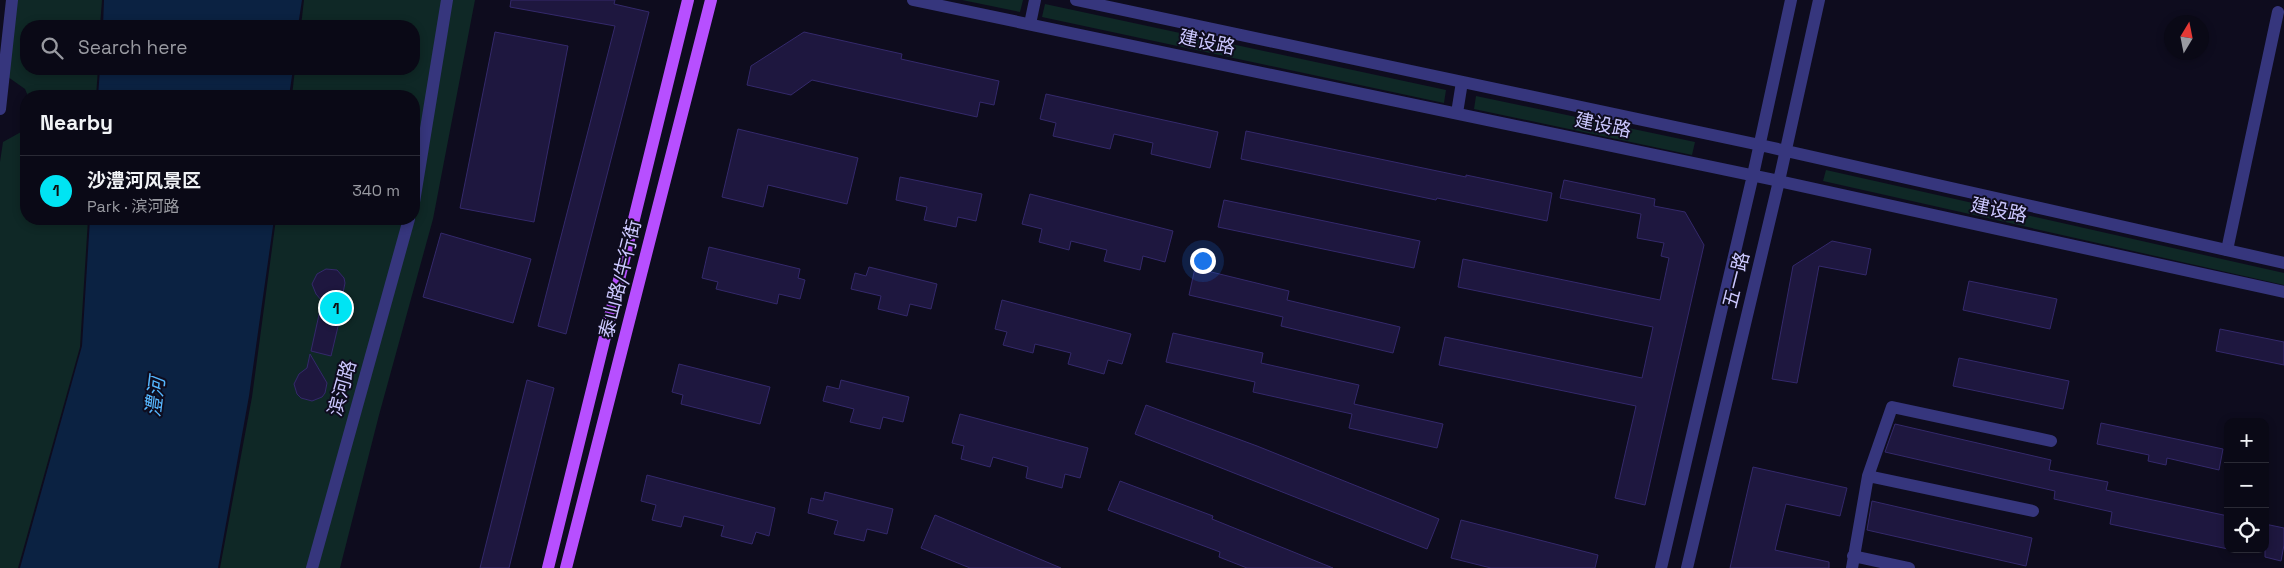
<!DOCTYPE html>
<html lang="en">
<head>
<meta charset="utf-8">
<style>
  body { margin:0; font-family:"Space Grotesk","Noto Sans SC",sans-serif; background:#181723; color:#f1f3f6 }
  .controls { position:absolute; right:15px; bottom:15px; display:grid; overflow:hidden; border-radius:10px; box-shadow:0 2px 8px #0003 }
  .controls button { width:45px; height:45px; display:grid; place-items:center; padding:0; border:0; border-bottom:1px solid #2a2a35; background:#0a0916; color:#f1f3f6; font:25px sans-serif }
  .compass { position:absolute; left:2164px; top:15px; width:45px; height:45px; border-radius:50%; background:#0a0916; box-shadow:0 2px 8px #0003; rotate:10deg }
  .you { position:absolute; left:1202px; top:260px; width:18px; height:18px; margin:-12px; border:4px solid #fff; border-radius:50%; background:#1a73e8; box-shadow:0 0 0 8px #1a73e833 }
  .badge { display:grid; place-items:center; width:32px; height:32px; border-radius:50%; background:#00e4f3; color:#111; font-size:16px; font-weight:700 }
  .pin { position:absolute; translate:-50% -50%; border:2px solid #fff; box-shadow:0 1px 5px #0006 }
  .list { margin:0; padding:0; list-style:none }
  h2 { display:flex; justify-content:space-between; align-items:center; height:65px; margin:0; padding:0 20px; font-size:21px }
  h2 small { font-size:16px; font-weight:400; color:#999aa1 }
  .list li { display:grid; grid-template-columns:32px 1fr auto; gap:15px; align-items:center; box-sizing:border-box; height:70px; padding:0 20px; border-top:1px solid #2a2a35 }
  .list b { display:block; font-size:19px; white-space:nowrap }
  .list p { margin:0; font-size:16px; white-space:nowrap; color:#999aa1 }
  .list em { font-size:16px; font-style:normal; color:#999aa1 }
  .icon { flex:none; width:28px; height:28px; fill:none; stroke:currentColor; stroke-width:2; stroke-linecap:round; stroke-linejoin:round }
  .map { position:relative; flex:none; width:2284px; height:568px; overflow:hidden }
  .search { position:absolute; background:#0a0916; box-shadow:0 2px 8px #0003; left:20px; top:20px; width:400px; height:55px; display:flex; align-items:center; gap:12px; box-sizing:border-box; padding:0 18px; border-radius:20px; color:#999aa1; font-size:19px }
  .panel { position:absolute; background:#0a0916; box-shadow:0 2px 8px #0003; left:20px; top:90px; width:400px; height:135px; border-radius:20px }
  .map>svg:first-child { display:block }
  .green { fill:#0f2826 }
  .water { fill:#0b2242 }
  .building { fill:#1e173f; stroke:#34296b }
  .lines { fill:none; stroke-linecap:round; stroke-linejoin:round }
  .minor { stroke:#36367d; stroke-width:12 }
  .tertiary { stroke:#36367d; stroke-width:12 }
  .primary { stroke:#b74fff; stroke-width:12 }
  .labels { text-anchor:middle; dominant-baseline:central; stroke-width:4; stroke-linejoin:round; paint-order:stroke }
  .street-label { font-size:19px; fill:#ccc8ff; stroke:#0e0c1e }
  .water-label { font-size:20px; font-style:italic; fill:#56b7ff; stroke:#0e0c1e }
</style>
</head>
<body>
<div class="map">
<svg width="2284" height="568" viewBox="0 0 2284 568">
  <rect width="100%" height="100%" fill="#0e0c1e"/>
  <!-- green -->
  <path class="green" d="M17,0H102L100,26H26V69H98L96,96H28L25,89L8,77Z
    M304,0H475L433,219L379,415L340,568H220L252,397L276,219H414V96H292L295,69H414V26H301Z
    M962,0H1023L1020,12Z
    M1045,4L1446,90L1444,103L1042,17Z
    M1476,96L1695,142L1692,155L1474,109Z
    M26,122V219H88L80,347L18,568H0V162L3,142L21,132Z
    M1826,170L2284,273V285L1823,181Z"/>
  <!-- water -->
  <path class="water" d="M104,0H302L298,26H103Z
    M100,69H293L289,96H98Z
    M90,219H274L249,396L218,568H20L82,346Z"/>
  <!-- building -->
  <path class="building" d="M511,0H615L614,4L649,12L566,334L538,326L615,26L510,7Z
    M495,32L568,46L534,222L460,208Z
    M804,32L902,54L901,59L999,81L994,105L980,102L977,117L812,80L791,95L747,85L751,66Z
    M1046,94L1218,132L1210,168L1151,154L1153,143L1114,134L1110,149L1053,136L1056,123L1040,119Z
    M738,129L858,158L847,204L768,185L763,207L722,197Z
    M1246,131L1466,177V175L1552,193L1547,221L1437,198L1436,200L1241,159Z
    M900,177L982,194L976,221L958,217L956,227L924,220L927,207L896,200Z
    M1564,180L1655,199L1654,206L1685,212L1704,245L1645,505L1615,498L1636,406L1439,365L1445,337L1642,378L1653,327L1458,287L1463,259L1660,300L1669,258L1661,256L1664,243L1637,238L1641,214L1560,198Z
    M1030,194L1173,231L1165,262L1143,256L1140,270L1104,261L1107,250L1071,241L1069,250L1039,242L1042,229L1022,224Z
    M1224,200L1420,241L1414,268L1218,227Z
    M441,233L531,259L513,323L423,297Z
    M1832,241L1871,249L1866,275L1819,266L1797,383L1772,379L1793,266Z
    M709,247L800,269L798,278L805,280L800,299L779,294L777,304L716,289L718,282L702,278Z
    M869,267L937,284L931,309L910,304L907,316L878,309L881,296L851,289L855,273L866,276Z
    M1195,268L1289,291L1287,300L1400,327L1393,353L1281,326L1283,317L1189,295Z
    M326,269L337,270L344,278L345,283L343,293L325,315L340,318L331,356L311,351L322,301L316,294L312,284L317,274Z
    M1969,281L2057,299L2050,329L1963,310Z
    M1002,300L1131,334L1122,364L1108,360L1104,374L1068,364L1071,353L1035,344L1033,353L1003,345L1007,332L995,329Z
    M2220,329L2284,342V365L2216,351Z
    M1173,333L1263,353L1261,363L1359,385L1354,404L1443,424L1437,448L1349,428L1352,414L1253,392L1255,382L1166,362Z
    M310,354L327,383L325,393L322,397L312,401L301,398L297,394L294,384L299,374L307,368Z
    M1959,358L2069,381L2063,409L1953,386Z
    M679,364L770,387L760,424L681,404L683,395L672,392Z
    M527,380L554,388L509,568H480Z
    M841,380L909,397L903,422L883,417L880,429L850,422L854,409L823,401L827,386L839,389Z
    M1146,405L1257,446L1439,519L1427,549L1135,434Z
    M960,414L1088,448L1080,478L1065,474L1062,488L1026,478L1028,467L993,457L990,467L961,459L964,446L952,443Z
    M2101,423L2223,449L2219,470L2167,458L2166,465L2148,461L2149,455L2097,444Z
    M1895,424L2051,460L2049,470L2108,482L2106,490L2228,516V549L2110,524L2112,512L2054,499L2055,491L1885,452Z
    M1753,467L1847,488L1840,516L1786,504L1775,550L1829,562V568H1730Z
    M647,475L775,508L769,536L756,532L752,544L721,536L724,526L684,516L681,527L652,520L656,505L641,501Z
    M1120,481L1213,516L1212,519L1333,568H1247L1219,557L1220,552L1108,510Z
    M825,492L893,509L887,534L867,529L864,541L834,534L838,521L808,513L811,498L823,501Z
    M1872,501L2032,538L2026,566L1867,530Z
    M935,515L1061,568H970L921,548Z
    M1461,520L1598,555L1595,568H1491L1451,558Z
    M2265,524L2284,528V545L2281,561L2265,557Z"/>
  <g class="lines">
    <!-- minor -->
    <path class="minor" d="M0,109L12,0
      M414,202L447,0
      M2227,250L2278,12
      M1868,476L2033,511
      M1853,556L1909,568
      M312,568L409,219
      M1852,568L1868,476L1892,407L2051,441"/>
    <!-- tertiary -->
    <path class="tertiary" d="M913,0L1779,181L2284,292
      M1076,0L1760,145L2284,263
      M1030,24L1035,0
      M1457,113L1462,82
      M1661,568L1753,175L1791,0
      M1687,568L1779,181L1819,0"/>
    <!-- primary -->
    <path class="primary" d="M548,568L688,0
      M566,568L711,0"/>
  </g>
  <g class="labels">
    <!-- street labels -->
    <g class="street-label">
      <text transform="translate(1207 42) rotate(12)">建设路</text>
      <text transform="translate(1603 125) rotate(12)">建设路</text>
      <text transform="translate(1999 210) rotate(12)">建设路</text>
      <text transform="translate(620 279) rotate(-76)">泰山路/牛行街</text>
      <text transform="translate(1736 280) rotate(-76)">五一路</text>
      <text transform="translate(342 388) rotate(-74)">滨河路</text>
    </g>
    <!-- water labels -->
    <g class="water-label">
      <text transform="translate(155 397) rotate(-83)">澧河</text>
    </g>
  </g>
</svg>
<div class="controls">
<button>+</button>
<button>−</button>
<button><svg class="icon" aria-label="locate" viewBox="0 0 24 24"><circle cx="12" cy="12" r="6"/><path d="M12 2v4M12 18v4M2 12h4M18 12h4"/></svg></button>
</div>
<svg class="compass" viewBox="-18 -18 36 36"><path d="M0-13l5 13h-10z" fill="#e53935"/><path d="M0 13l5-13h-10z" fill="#999aa1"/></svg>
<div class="you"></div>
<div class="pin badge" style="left:336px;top:308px">1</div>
<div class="search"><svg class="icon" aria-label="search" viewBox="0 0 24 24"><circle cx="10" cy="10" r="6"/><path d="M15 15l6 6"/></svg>Search here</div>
<section class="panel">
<h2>Nearby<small></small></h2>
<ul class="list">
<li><span class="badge">1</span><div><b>沙澧河风景区</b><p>Park · 滨河路</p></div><em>340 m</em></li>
</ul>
</section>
</div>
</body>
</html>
